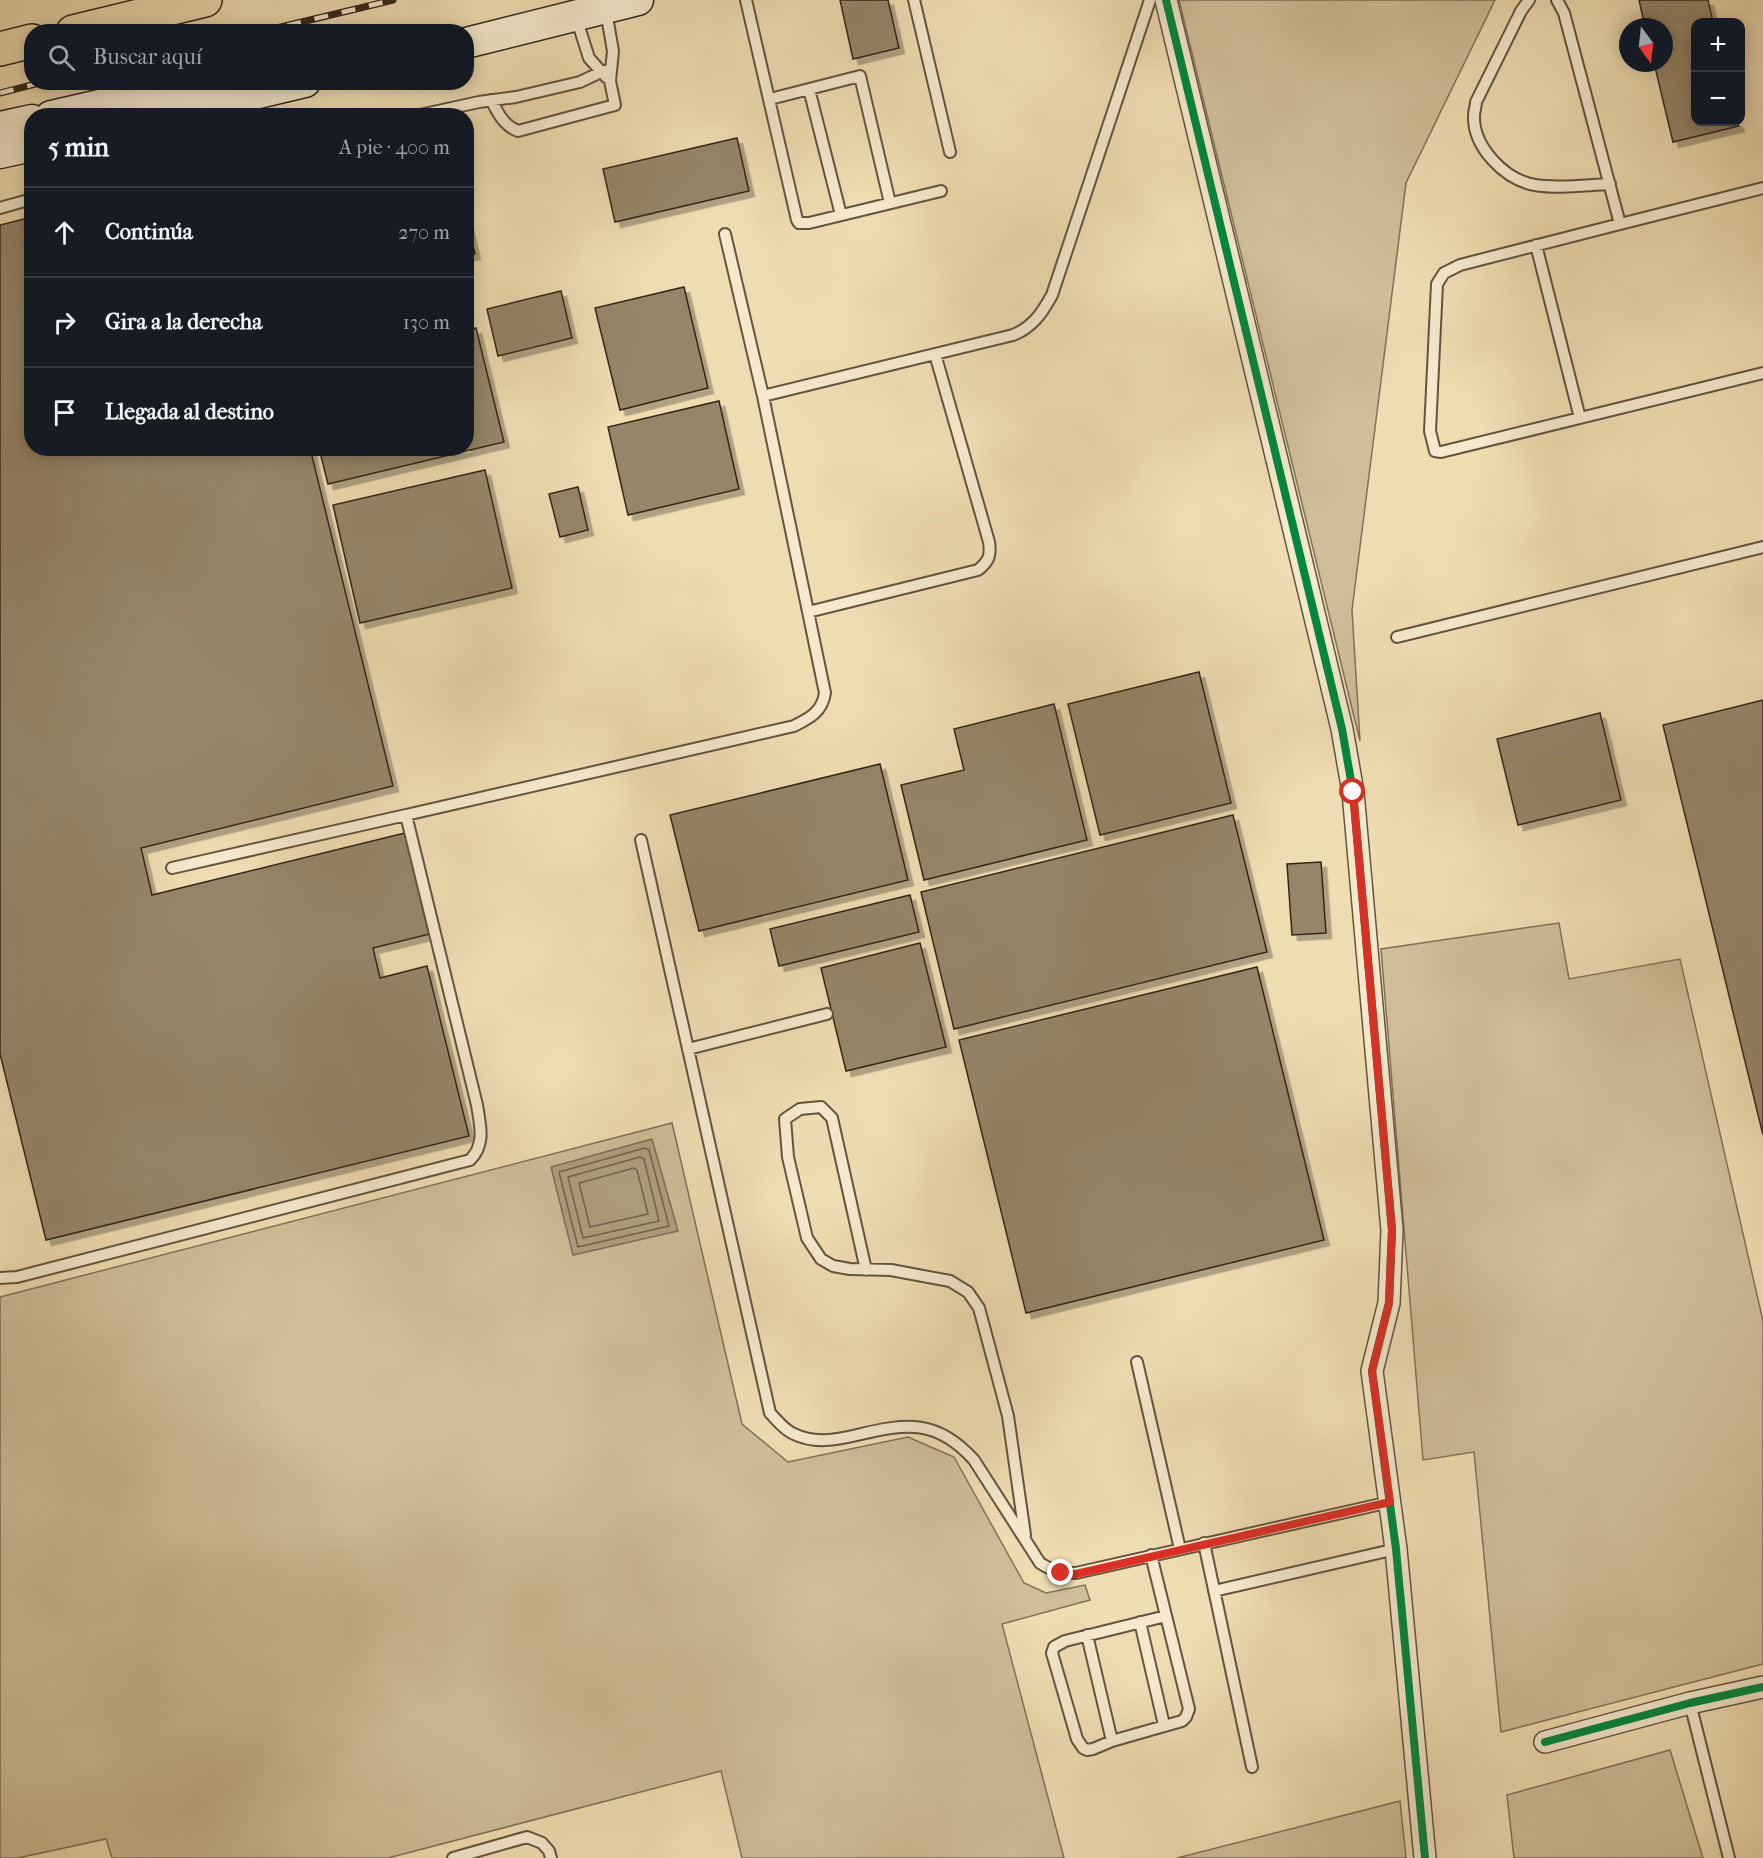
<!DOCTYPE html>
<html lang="es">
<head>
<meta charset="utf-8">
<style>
  body { margin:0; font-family:"IM FELL French Canon",serif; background:#20242c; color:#f1f3f6 }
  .controls { position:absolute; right:18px; top:18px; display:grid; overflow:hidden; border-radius:12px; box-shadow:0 3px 15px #0003 }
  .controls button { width:54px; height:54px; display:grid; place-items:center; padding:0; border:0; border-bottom:2px solid #363941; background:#171b24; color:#f1f3f6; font:30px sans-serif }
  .compass { position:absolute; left:1619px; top:18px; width:54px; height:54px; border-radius:50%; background:#171b24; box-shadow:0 3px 15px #0003; rotate:165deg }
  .stop { position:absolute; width:18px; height:18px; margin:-14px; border:4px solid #d93025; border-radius:50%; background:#fff }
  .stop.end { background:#d93025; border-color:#fff; box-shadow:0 2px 6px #0008 }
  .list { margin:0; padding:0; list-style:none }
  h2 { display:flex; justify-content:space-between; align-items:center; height:78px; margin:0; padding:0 24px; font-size:26px }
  h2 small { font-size:20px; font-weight:400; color:#9ea1a6 }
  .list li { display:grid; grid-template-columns:39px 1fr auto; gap:18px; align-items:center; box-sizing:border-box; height:90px; padding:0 24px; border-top:2px solid #363941 }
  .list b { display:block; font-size:22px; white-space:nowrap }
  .list em { font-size:20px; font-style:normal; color:#9ea1a6 }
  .icon { flex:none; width:33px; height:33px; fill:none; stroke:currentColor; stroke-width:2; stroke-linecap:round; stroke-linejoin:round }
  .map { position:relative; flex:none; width:1763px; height:1858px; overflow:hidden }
  .search { position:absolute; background:#171b24; box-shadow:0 3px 15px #0003; left:24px; top:24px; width:450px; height:66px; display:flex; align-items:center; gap:15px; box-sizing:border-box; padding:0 21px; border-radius:24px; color:#9ea1a6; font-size:22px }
  .panel { position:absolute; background:#171b24; box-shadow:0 3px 15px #0003; left:24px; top:108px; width:450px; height:348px; border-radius:24px }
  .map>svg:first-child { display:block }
  .green { fill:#cfbe98; stroke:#817258; stroke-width:1.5 }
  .water { fill:#af9f7e; stroke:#7d6f56; stroke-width:1.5 }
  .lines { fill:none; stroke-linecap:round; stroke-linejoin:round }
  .shore { stroke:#71634c; stroke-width:1.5 }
  .building { fill:#958669; stroke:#332719; stroke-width:1.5; filter:url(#shadow) }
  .lane-casing { stroke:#62543f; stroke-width:14 }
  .street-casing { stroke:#62543f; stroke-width:24 }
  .secondary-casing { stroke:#332719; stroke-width:33 }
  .highway-casing { stroke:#332719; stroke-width:36 }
  .lane { stroke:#f5e9cd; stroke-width:10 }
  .street { stroke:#f5e9cd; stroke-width:21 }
  .secondary { stroke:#f5e9cd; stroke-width:30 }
  .highway { stroke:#efddb2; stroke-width:33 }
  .rail-casing { stroke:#332719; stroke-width:7 }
  .rail { stroke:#f5e9cd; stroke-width:4.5; stroke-dasharray:14; stroke-linecap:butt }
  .cycleway-casing { stroke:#f5e9cd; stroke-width:11 }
  .cycleway { stroke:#00873e; stroke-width:8 }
  .route { stroke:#d93025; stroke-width:8 }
</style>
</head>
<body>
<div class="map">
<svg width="1763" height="1858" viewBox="0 0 1763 1858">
  <defs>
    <filter id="shadow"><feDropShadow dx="5.5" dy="5.5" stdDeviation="0" flood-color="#0004"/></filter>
  </defs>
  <rect width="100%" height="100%" fill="#efddb2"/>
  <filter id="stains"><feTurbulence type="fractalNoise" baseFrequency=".00333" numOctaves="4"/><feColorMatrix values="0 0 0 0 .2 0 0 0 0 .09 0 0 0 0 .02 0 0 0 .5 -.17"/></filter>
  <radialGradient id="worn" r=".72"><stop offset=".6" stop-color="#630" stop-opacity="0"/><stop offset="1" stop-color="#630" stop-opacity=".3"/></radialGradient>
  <!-- green -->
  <path class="green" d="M1179,0H1495L1406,183L1352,610L1360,741Z
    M1559,923L1569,979L1680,959L1763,1321V1664L1501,1732L1474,1452L1423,1460L1381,949Z
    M672,1123L742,1424L788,1462L908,1437L954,1457L1024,1583L1046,1593L1085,1585L1090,1600L1002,1624L1064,1858H742L721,1771L388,1858H112L106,1839L18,1858H0V1297Z
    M1670,1750L1703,1858H1514L1507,1795Z
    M1400,1801L1406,1858H1177Z"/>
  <!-- water -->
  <path class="water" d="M652,1139L678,1231L573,1255L551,1167Z"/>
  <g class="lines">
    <!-- shore -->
    <path class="shore" d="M645,1148L649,1150L669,1226L578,1247L559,1172Z
      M640,1157L644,1159L659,1221L583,1238L568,1177Z
      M634,1168L637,1170L648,1214L590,1227L579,1183Z"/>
  </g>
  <!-- building -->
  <path class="building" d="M840,0H888L899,48L853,59Z
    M1639,0H1708L1713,22H1696V122H1737L1739,126L1673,142L1654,63H1664V27H1645Z
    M737,138L749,191L615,222L603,169Z
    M466,216L475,254L466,256Z
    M32,217V448H310L393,786L141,848L152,895L405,833L430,934L373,948L380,978L427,966L469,1136L46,1240L0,1054V225Z
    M684,287L708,388L620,410L595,308Z
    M561,291L572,338L498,356L487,309Z
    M476,328L504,442L328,484L319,448H466V331Z
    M719,401L739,489L628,515L608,427Z
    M485,470L512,588L360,623L333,505Z
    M578,487L588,530L560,537L549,494Z
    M1199,672L1231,803L1100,835L1068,704Z
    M1763,700V1135L1663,725Z
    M1054,704L1087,840L924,880L901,785L964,770L954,729Z
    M1600,713L1621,800L1518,825L1497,739Z
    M880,764L908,880L699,931L670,815Z
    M1233,815L1267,952L954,1029L921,892Z
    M1321,862L1326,933L1292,935L1287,864Z
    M910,895L919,932L779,966L770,929Z
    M920,943L946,1047L846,1071L821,968Z
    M1257,967L1324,1240L1026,1313L959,1040Z"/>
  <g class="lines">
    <!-- lane casing -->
    <g class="lane-casing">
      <path id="lane" d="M746,0L797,220L799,223H809L941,191
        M914,0L950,152
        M1529,0L1521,11L1476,102C1476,106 1474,111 1474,116C1473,147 1505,180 1535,185C1559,189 1585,185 1610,184
        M1557,0L1564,13L1620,224L1763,188
        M576,17L589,58L606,77
        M809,89L841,215
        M770,99L860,76L890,203
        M491,100C498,113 504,126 518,131L615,105L610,81L613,51L606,11
        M415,116L479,102L516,97L580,82L601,72L611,70
        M0,208L32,199
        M725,234L763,396
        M1536,245L1580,418L1763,373
        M1580,418L1441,452L1435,451L1430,431L1437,284L1444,273L1460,265L1620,224
        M808,612L978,570C989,561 991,556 989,542L935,354
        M1397,637L1763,547
        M641,840L770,1413C777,1420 784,1430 794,1434C814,1444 836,1440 857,1435C907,1423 937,1419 974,1460L1040,1563C1052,1571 1062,1573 1076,1573L1390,1502
        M172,868L406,815
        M688,1049L827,1014
        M866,1270L832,1118L821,1107L800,1109L785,1119L788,1157L807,1238L821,1259L833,1266L850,1269L891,1270L950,1281L968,1292L979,1308L1008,1416L1025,1535
        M0,1278L17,1277L470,1160C486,1144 480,1125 477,1105L406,815L794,726C810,718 822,712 825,693L763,396L1013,335C1033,327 1042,313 1052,295L1150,0
        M1137,1362L1180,1549
        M1204,1543L1252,1767
        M1151,1555L1189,1709L1186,1717L1182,1721L1112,1741L1093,1749L1087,1750L1083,1748L1077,1739L1052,1653L1054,1647L1065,1641L1166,1616
        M1214,1591L1396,1549
        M1140,1622L1164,1725
        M1087,1635L1112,1741
        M1690,1703L1729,1858
        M453,1858L527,1837L542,1843L549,1851L551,1858"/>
    </g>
    <!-- street casing -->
    <g class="street-casing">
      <path id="street" d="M1166,0L1342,729L1353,792L1392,1230L1389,1303L1372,1371L1396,1549L1425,1858
        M1545,1742L1690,1703L1763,1687"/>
    </g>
    <!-- secondary casing -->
    <g class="secondary-casing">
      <path id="secondary" d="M466,43L638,0
        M51,116L199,82
        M162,116L305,82
        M0,127L32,120
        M0,153L32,146"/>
    </g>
    <!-- highway casing -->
    <g class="highway-casing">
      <path id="highway" d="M73,32L205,0
        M0,49L32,41"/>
    </g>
    <!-- lane -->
    <use href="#lane" class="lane"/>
    <!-- street -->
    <use href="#street" class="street"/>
    <!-- secondary -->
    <use href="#secondary" class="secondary"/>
    <!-- highway -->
    <use href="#highway" class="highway"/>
    <!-- rail casing -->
    <g class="rail-casing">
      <path id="rail" d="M260,32L393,0
        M0,93L43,82"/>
    </g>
    <!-- rail -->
    <use href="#rail" class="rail"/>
    <!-- cycleway casing -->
    <g class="cycleway-casing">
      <path id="cycleway" d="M1166,0L1342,729L1353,792L1392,1230L1389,1303L1372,1371L1396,1549L1425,1858
        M1545,1742L1690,1703L1763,1687"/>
    </g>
    <!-- cycleway -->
    <use href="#cycleway" class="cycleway"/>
  </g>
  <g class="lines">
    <!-- route -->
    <path class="route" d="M1061,1573L1076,1574L1390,1502L1372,1371L1389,1303L1392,1230L1353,792"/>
  </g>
  <rect width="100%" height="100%" filter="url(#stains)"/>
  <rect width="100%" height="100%" fill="url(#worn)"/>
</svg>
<div class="controls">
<button>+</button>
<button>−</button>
</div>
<svg class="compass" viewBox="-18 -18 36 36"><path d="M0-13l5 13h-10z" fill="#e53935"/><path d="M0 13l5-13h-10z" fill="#9ea1a6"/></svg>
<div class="stop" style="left:1353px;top:792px"></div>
<div class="stop end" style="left:1061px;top:1573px"></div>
<div class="search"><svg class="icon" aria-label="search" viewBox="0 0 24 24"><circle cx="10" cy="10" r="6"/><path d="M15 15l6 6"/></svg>Buscar aquí</div>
<section class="panel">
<h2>5 min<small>A pie · 400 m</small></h2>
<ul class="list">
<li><svg class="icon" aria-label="ahead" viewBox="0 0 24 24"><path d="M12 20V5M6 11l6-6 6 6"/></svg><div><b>Continúa</b></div><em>270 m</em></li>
<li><svg class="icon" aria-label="right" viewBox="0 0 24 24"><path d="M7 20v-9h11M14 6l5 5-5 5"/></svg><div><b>Gira a la derecha</b></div><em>130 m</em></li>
<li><svg class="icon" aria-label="arrive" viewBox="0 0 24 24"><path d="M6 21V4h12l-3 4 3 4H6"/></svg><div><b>Llegada al destino</b></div></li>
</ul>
</section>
</div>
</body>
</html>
